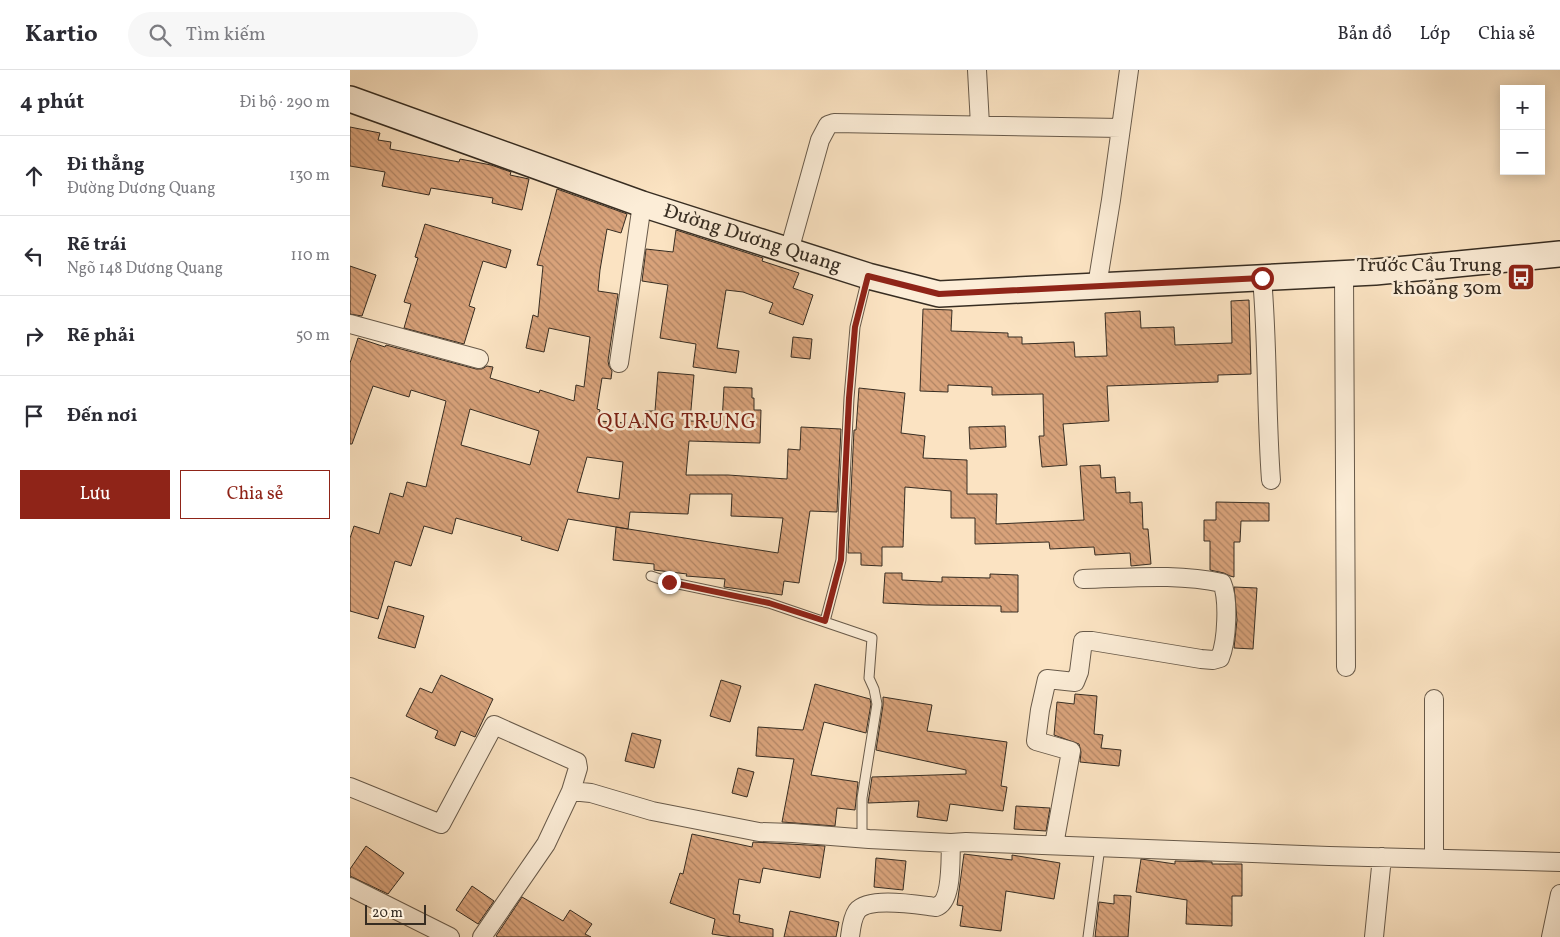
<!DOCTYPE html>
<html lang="vi">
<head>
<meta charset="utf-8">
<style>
  body { margin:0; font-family:Vollkorn,serif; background:#f7f7f7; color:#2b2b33 }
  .controls { position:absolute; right:15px; top:15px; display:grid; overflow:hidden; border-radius:0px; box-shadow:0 2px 12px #0003 }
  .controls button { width:45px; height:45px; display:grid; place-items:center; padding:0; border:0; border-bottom:1px solid #e1e1e2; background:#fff; color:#2b2b33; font:25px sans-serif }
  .scale { position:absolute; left:15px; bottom:12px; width:61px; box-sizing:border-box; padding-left:5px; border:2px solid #372d22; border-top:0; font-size:14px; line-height:18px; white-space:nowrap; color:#372d22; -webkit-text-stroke:4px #fcedd7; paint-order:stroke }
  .stop { position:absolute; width:15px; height:15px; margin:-11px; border:4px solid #8f2418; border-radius:50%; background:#fff }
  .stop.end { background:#8f2418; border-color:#fff; box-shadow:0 1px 5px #0008 }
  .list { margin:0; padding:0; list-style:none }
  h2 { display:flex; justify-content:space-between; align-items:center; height:65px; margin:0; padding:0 20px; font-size:21px }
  h2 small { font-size:16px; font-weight:400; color:#7c7c81 }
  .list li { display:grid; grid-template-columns:32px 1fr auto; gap:15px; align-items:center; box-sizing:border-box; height:80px; padding:0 20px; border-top:1px solid #e1e1e2 }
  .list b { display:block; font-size:19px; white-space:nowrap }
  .list p { margin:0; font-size:16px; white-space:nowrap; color:#7c7c81 }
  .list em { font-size:16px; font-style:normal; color:#7c7c81 }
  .actions { display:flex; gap:10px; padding:15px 20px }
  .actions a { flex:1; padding:11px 0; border:1px solid #8f2418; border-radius:0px; text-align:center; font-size:18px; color:#8f2418 }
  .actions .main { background:#8f2418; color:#fff }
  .icon { flex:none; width:28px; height:28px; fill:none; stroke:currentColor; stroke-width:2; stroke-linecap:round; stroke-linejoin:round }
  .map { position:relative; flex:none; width:1210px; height:867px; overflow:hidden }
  header { display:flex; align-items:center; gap:30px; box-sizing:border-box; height:70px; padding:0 25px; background:#fff; border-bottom:1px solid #e1e1e2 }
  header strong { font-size:24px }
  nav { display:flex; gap:28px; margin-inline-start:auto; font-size:18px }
  .search { width:350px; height:45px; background:#f7f7f7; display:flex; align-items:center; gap:12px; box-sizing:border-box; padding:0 18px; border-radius:28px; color:#7c7c81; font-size:19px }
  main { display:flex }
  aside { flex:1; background:#fff }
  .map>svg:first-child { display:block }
  .building { fill:url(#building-back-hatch); stroke:#372d22; fill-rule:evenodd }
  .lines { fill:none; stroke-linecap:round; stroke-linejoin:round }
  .lane-casing { stroke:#685a4a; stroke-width:11 }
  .street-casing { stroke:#685a4a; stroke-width:20 }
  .secondary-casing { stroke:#372d22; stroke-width:28 }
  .lane { stroke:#fcedd7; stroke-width:9 }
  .street { stroke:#fcedd7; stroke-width:18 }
  .secondary { stroke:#fcedd7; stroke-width:25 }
  .route { stroke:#8f2418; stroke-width:6 }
  .labels { text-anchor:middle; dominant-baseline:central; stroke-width:5; stroke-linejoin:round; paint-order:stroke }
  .street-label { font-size:20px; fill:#372d22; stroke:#fcedd7 }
  .poi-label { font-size:20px; fill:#372d22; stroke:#fcedd7; text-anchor:end }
  .neighbourhood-label { font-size:21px; letter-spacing:1px; fill:#7a1f14; stroke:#fcedd7 }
</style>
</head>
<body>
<header>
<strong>Kartio</strong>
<div class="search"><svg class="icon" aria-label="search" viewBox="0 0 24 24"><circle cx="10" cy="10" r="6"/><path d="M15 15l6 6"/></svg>Tìm kiếm</div>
<nav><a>Bản đồ</a><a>Lớp</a><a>Chia sẻ</a></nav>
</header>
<main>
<aside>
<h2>4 phút<small>Đi bộ · 290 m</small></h2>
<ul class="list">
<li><svg class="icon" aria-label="ahead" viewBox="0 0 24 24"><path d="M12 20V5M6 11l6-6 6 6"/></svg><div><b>Đi thẳng</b><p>Đường Dương Quang</p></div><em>130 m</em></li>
<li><svg class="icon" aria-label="left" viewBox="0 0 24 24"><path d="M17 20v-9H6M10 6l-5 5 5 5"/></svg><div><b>Rẽ trái</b><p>Ngõ 148 Dương Quang</p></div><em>110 m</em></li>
<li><svg class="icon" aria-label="right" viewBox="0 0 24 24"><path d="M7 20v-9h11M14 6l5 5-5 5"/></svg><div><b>Rẽ phải</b></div><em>50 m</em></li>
<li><svg class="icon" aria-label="arrive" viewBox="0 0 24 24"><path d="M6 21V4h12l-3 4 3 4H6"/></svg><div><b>Đến nơi</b></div></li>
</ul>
<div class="actions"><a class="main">Lưu</a><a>Chia sẻ</a></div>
</aside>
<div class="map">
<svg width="1210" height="867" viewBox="0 0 1210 867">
  <defs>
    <pattern id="building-back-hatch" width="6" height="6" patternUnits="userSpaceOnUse" patternTransform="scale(1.25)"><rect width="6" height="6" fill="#d8a27a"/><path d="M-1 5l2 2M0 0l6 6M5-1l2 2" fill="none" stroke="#b08464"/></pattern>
  </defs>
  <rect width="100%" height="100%" fill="#fbe3c2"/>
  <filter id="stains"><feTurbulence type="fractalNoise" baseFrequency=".004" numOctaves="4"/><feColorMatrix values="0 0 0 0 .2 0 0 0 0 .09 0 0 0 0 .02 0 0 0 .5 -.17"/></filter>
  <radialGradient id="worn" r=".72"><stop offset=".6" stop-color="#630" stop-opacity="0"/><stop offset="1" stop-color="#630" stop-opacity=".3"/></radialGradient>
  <!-- building -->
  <path class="building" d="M0,57L30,63L28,70L41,72L40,79L109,92L110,89L141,95L161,102L160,105L179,109L172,140L142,133L143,128L81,118L79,125L32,116L35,102L0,96Z
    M207,119L277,144L271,163L257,159L250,200L248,221L268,224L258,291L259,296L262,301L261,309L252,308L247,339L250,340L248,351L294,354L295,341H305L308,302L344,305L340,351L372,352L374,317L402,318V328H404V340H411L410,373L339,371L336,405H378L437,409L438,379L450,380L451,357L491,359L487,442L460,441L449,513L434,511L432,525L374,517L375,509L336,506L337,504L304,500V494L263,490L266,457L428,483L433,448L381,446L382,424H340L338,444L280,442L278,459L218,449L208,481L171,470L172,467L106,448L102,464L74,456L61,496L45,491L28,549L0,541V468L4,456L29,464L40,423L53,427L57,412L76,417L96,331L61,320L59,327L23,316L2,374H0V293L8,268L35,277L36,275L126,299H132L137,296L143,297L140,308L189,323L190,320L224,331L226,315L234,317L240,267L199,258L194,282L176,278L183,245L188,247L193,196L187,195ZM120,339L189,361L180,395L111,375ZM237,387L273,392L269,429L227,422Z
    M75,154L161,180L156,198L133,191L119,236L125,238L114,274L54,258L61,234L54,232L68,188L65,187Z
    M326,160L413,188L412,191L449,203L443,218L463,225L453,255L419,243L423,233L393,222L376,220L367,278L389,281L386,303L343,297L346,274L310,268L318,215L292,211L296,179L323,182Z
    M0,196L26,205L12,246L0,244Z
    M899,230L901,304L868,305V312L757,316L759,351L713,354L717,395L692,397L689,366H694L693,324L642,325V317L598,315V322L570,321L573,239L602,240L601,261L658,263V267H672V274L724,272L725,287L757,286L755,243L790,241L791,258L824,257L825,275L882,273L881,231Z
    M443,267L462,269L460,289L441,287Z
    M509,318L555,323L551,363L575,366L573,388L617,390V424H647L646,454L734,450L730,396L750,395L751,408L765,407L766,423L780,422V433L792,432L793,459H798L801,494L781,496L780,483L745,485L744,477L700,479L699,472L625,474V448H601V421L555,417L553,477H532V496L511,495V483H498L504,360H506Z
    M655,356L656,377L620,379L619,357Z
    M866,432L919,433V451H891L890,472H884V507L880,506L874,503L860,500V471H854V450H866Z
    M535,503H552V510L592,512V507L640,508V504L668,505V542H651V536L576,535L533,533Z
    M884,517L907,518L903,579L884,578L887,550Z
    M38,536L74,546L65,578L28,568Z
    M91,605L143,629L125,667L111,661L105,676L85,668L88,661L56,646L70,618L82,623Z
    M371,610L391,616L380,652L360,646Z
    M465,614L520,629L521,634L516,663L474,652L461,705L508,712L505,740L487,738L485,756L432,752L444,689L406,686L408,657L453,660Z
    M725,624L747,626L744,664L753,665L751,678L771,680L769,696L730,692L731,682L729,674L704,665L707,632L724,634Z
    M533,627L582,635L577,661L657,672L651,716L657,717L653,741L600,734L597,751L567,747L569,731L518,733L522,707L616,704V700L526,680L533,635Z
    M282,663L311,670L304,698L275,691Z
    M388,698L404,702L397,727L382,723Z
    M666,736L700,738L696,761L664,759Z
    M342,764L402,777L403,772L475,776L470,808L413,798L410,813L389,809L383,844L390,845L389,852L423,859V867H382L362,864L365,849L320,833L330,803L333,804Z
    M16,776L54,803L38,824L0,806V799Z
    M614,784L662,790V785L710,793L704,829L656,821L651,861L610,856L613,836L607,835Z
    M526,788L556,791L553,820L524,817Z
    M791,789L825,794V791L862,792V794H892V826H882V856L836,854L837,830L786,822Z
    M122,816L144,831L128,854L106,840Z
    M764,825L781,826L778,867H745L749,832L764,834Z
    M172,827L213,851L220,840L242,854L235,864L241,867H148L146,866Z
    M440,841L489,852L486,867H434Z"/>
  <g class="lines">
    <!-- lane casing -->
    <g class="lane-casing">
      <path id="lane" d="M301,506L319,512L419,533L522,568L519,608L524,619L527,634L512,728V769
        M475,551L491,490L499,328L505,257L517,208
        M738,867L750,777"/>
    </g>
    <!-- street casing -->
    <g class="street-casing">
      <path id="street" d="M627,0L630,55
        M439,181L470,70L478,55L484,53L771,58
        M994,204L996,597
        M912,208C918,275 916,343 921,410
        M747,216L761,130L779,0
        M0,254L129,289
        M269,293L292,134
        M0,717L91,754L144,655L227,692L228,698L221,721
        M704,775L721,681L686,671L690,640L697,609L725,612L729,602L733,571H742L851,589L863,590L870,588C877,571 879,529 872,513C827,503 779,508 733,509
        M1084,789V629
        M0,817L100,867
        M132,867L196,774L221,721L241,723L302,741L409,762L443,763L519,769L601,773
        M500,867C501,859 502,848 507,841C519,826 568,835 586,837C603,832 600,789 601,773L616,772L979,786L1210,792
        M1024,867L1032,787
        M1201,867L1210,824"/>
    </g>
    <!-- secondary casing -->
    <g class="secondary-casing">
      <g id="secondary">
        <path id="s1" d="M0,29L292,134L518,206L589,224L1025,202L1210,184"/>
      </g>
    </g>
    <!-- lane -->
    <use href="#lane" class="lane"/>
    <!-- street -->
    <use href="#street" class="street"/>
    <!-- secondary -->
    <use href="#secondary" class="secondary"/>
  </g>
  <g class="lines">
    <!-- route -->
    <path class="route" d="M319,512L419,533L475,551L491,490L499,328L505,257L518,206L589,224L912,208"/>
  </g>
  <!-- icons -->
  <defs>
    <g id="bus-square" transform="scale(1.4375)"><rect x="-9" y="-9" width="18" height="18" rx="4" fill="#8f2418" stroke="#fcedd7"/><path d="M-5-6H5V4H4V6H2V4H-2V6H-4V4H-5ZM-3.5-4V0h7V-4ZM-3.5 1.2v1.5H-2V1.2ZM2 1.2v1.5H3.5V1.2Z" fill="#fff"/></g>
  </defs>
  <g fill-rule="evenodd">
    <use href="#bus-square" x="1171" y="207"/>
  </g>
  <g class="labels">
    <!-- street labels -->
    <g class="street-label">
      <text stroke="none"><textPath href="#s1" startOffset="426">Đường Dương Quang</textPath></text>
    </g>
    <!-- poi labels -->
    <g class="poi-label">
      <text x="1152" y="196">Trước Cầu Trung<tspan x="1152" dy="23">khoảng 30m</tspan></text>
    </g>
    <!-- neighbourhood labels -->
    <g class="neighbourhood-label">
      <text x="327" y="352">QUANG TRUNG</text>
    </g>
  </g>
  <rect width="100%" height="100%" filter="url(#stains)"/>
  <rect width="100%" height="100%" fill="url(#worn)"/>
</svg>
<div class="controls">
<button>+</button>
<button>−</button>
</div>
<div class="scale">20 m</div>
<div class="stop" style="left:912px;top:208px"></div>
<div class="stop end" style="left:319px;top:512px"></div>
</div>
</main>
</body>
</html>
